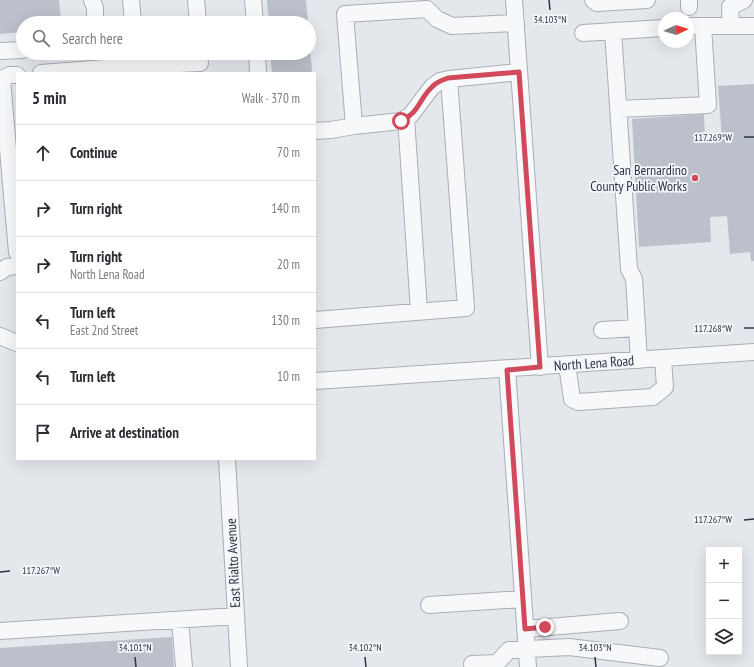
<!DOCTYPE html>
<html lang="en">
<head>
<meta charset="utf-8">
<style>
  body { margin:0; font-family:"PT Sans Narrow",sans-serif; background:#f7f7f7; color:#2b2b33 }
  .controls { position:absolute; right:12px; bottom:12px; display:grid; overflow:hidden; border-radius:0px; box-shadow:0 4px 16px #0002 }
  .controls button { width:36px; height:36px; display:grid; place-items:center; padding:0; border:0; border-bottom:1px solid #e1e1e2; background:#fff; color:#2b2b33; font:20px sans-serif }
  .compass { position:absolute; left:658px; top:12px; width:36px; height:36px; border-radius:50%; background:#fff; box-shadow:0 4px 16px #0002; rotate:86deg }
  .stop { position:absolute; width:12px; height:12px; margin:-9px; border:3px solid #d1495b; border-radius:50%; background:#fff }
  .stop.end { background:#d1495b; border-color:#fff; box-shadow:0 1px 4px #0008 }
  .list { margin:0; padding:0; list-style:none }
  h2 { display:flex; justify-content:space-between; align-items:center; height:52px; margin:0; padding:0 16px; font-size:17px }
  h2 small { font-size:13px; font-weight:400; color:#7c7c81 }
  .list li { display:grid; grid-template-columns:26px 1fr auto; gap:12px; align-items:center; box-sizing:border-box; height:56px; padding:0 16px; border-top:1px solid #e1e1e2 }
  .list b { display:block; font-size:15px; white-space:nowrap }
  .list p { margin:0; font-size:13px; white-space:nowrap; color:#7c7c81 }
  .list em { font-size:13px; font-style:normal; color:#7c7c81 }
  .icon { flex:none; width:22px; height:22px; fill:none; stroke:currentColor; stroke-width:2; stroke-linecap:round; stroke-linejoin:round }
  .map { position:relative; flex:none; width:754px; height:667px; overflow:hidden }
  .search { position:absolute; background:#fff; box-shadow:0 4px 16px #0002; left:16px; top:16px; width:300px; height:44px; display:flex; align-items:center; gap:10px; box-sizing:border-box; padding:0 14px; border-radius:22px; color:#7c7c81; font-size:15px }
  .panel { position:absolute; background:#fff; box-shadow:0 4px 16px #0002; left:16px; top:72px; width:300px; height:388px; border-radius:0px }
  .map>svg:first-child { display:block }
  .building { fill:#bbc0ca }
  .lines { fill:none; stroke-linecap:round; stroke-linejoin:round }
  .minor-casing { stroke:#a9aeb7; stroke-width:18 }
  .minor { stroke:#f7f8fa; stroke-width:16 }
  .route { stroke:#d1495b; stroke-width:5 }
  .ticks { fill:none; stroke:#2b3445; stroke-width:1.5 }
  .poi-dot { fill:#d1495b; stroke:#f4f6f9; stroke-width:1.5 }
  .labels { text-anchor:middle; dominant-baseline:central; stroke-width:3.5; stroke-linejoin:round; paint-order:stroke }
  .poi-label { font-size:14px; fill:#2b3445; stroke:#f4f6f9; text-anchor:end }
  .street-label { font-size:14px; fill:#2b3445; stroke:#f4f6f9 }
  .ticks-label { font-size:10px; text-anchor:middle; fill:#2b3445; stroke:#f4f6f9; stroke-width:3.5; stroke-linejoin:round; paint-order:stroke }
</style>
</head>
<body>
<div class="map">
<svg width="754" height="667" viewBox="0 0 754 667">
  <rect width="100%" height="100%" fill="#e4e7ec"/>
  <!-- building -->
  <path class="building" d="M0,0H59L61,23H23V32L0,34Z
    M267,0H306L308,23H269Z
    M309,45H310L312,73H272L270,53H309Z
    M754,84V261H751L750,252L730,254L727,216L710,217L711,242L639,247L632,119L704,114L705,141L722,139L718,86Z
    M172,637L174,667H0V648Z"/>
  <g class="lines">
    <!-- minor casing -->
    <g class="minor-casing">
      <path id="minor" d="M92,0L95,8V23
        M131,0L133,23
        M196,0L198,23
        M253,0L255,23
        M514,0L540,367
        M593,0L597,3L647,0
        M689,0V7
        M516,23L452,26L437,19L427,9L345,14L354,126L401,121L406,118L410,116L432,87L440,81L449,79L519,72
        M688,26H754
        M731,26L730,7L744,0
        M613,31L629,269L634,279L639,360
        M583,33L664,28
        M0,51L23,50
        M257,53L258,73
        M41,73L132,66
        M132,73V66L200,63
        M619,109L708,105L703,26
        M406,118L419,311
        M315,131L331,130L354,126
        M11,184L2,79L10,75H17
        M17,184H11L17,252
        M0,272L7,267L17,266
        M315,320L466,308L449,79
        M602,330L637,328
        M0,336L17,343
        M567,365L572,399L578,402L653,397L665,387L663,359
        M507,369L528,667
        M315,381L754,352
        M227,459L239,667
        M429,605L523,599
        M180,620L184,667
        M525,629L620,621
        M0,631L236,616
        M472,664L497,663L509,650L569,647L660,658"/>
    </g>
    <!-- minor -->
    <use href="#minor" class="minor"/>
  </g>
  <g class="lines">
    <!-- route -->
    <path class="route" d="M401,121C419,113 419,99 432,87C436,82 442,80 448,78L519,72L540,367L507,370L525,629L545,627"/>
  </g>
  <!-- ticks -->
  <path class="ticks" d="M549,0L550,10M744,137H754M744,328H754M744,520L754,519M0,572L10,571M135,657L136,667M365,657L366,667M595,657L596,667"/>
  <!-- markers -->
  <circle class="poi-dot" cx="695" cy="178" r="4"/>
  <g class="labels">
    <!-- poi labels -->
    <g class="poi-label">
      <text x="687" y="170">San Bernardino<tspan x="687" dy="16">County Public Works</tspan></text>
    </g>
    <!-- street labels -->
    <g class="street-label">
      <text transform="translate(594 363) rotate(-4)">North Lena Road</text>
      <text transform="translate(233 563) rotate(-93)">East Rialto Avenue</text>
    </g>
  </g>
  <g class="ticks-label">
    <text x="550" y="23">34.103°N</text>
    <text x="713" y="141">117.269°W</text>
    <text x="713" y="332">117.268°W</text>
    <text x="713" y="523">117.267°W</text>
    <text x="41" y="574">117.267°W</text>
    <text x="135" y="651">34.101°N</text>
    <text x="365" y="651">34.102°N</text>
    <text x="595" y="651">34.103°N</text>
  </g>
</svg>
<div class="controls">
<button>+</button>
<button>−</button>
<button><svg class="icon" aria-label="layers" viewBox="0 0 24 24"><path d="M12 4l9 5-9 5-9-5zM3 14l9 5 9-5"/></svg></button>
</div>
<svg class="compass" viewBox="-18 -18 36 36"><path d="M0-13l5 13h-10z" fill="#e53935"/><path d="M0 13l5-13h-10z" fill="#7c7c81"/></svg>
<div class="stop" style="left:401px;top:121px"></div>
<div class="stop end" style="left:545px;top:627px"></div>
<div class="search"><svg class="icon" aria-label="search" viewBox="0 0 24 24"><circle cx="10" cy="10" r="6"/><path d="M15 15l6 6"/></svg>Search here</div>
<section class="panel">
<h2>5 min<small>Walk · 370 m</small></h2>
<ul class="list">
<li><svg class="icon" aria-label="ahead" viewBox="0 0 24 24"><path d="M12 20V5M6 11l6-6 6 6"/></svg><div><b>Continue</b></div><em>70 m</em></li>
<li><svg class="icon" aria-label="right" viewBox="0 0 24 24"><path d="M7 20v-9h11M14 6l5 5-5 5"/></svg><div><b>Turn right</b></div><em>140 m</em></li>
<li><svg class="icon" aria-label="right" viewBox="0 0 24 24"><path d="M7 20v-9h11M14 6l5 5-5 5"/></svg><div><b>Turn right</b><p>North Lena Road</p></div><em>20 m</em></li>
<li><svg class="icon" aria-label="left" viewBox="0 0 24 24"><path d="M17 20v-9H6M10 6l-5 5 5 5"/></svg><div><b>Turn left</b><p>East 2nd Street</p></div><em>130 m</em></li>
<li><svg class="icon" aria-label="left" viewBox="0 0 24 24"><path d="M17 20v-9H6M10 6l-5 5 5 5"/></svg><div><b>Turn left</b></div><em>10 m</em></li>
<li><svg class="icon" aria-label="arrive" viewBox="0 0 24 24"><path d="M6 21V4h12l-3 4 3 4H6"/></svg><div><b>Arrive at destination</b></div></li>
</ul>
</section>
</div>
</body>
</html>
